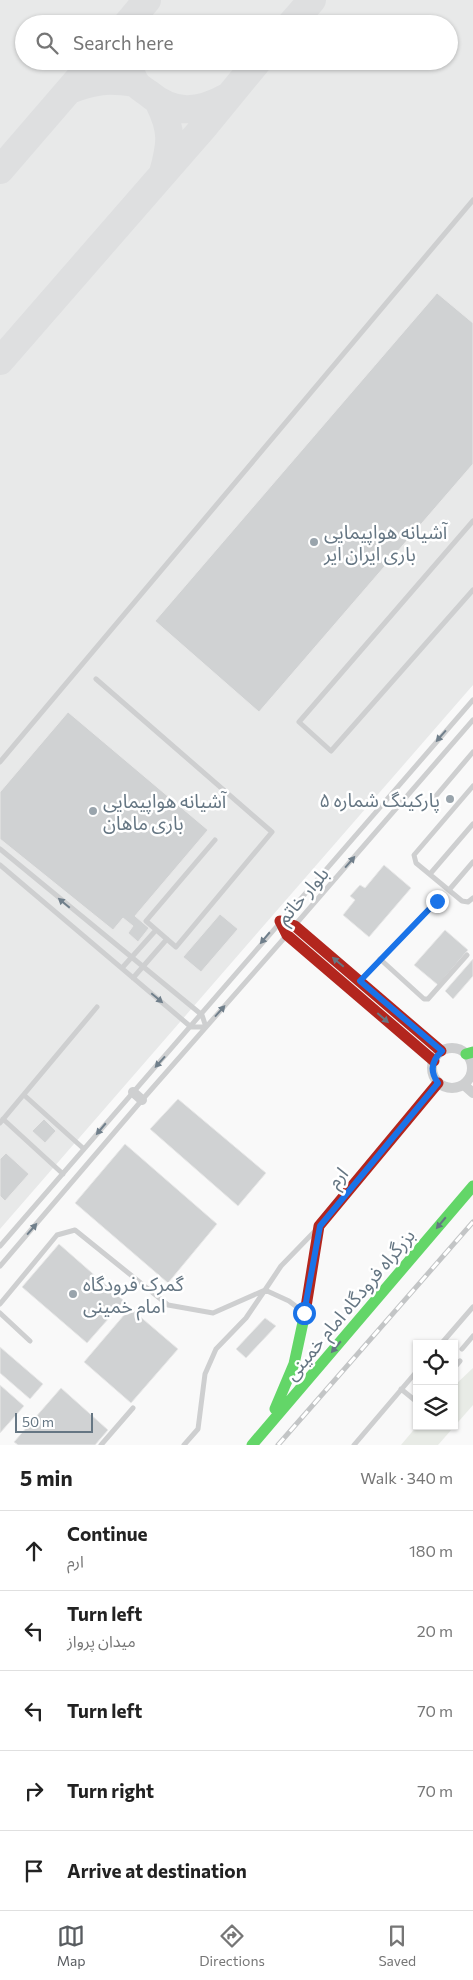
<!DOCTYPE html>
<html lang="en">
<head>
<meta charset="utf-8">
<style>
  body { margin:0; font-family:Commissioner,"Noto Sans Arabic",sans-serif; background:#f2f2f2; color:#222 }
  .controls { position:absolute; right:15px; bottom:15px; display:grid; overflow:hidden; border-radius:0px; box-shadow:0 1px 4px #0004 }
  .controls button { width:45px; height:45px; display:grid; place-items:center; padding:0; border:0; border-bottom:1px solid #e0e0e0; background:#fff; color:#222; font:25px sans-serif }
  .scale { position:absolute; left:15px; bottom:12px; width:78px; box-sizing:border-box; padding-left:5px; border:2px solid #657683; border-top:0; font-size:14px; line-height:18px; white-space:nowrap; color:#657683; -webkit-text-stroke:4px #fff; paint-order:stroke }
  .stop { position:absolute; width:15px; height:15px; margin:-11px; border:4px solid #1a73e8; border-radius:50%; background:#fff }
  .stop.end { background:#1a73e8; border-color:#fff; box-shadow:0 1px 5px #0008 }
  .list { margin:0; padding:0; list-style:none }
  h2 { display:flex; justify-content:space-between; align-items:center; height:65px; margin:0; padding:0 20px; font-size:21px }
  h2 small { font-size:16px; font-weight:400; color:#767676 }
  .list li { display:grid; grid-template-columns:32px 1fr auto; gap:15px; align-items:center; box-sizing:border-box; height:80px; padding:0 20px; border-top:1px solid #e0e0e0 }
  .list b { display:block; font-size:19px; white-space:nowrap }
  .list p { margin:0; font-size:16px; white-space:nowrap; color:#767676 }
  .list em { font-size:16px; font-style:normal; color:#767676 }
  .icon { flex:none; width:28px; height:28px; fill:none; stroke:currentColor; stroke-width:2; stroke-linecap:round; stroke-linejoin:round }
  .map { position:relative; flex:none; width:473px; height:1445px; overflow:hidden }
  .search { position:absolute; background:#fff; box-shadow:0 1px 4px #0004; left:15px; right:15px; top:15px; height:55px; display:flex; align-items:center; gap:12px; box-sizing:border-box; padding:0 18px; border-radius:28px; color:#767676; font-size:19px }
  .sheet { height:465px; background:#fff }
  nav { display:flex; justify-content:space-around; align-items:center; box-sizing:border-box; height:70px; border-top:1px solid #e0e0e0; background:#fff; font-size:14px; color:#767676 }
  nav a { display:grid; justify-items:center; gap:2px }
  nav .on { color:#585c60 }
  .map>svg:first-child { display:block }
  .built { fill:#e8e9e9; fill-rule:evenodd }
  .green { fill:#e8ebe6 }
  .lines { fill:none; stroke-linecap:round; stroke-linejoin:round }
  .taxiway { stroke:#dedfe0; stroke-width:28 }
  .building { fill:#d0d2d3; stroke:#e8e8e8 }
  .lane { stroke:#cecfd0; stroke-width:5 }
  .street { stroke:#cecfd0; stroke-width:10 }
  .fast { stroke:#63d668; stroke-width:11 }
  .jam { stroke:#b3261e; stroke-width:11 }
  .rail-casing { stroke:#c3c5c6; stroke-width:5 }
  .rail { stroke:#fff; stroke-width:3; stroke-dasharray:9; stroke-linecap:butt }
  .oneway { fill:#707f8b }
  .oneway2 { fill:#657683 }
  .route { stroke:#1a73e8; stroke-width:6 }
  .poi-dot { fill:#99a4ac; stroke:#fff; stroke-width:2 }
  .labels { text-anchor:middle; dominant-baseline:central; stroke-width:5; stroke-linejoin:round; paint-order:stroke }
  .poi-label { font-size:19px; fill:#657683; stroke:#fff; text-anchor:start }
  .street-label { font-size:19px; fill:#657683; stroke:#fff }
</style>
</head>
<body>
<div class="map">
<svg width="473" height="1445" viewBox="0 0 473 1445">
  <rect width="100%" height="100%" fill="#f9f9f9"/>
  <!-- built -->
  <path class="built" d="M0,0H473V685L0,1229ZM24,24H449V61H24Z"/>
  <!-- green -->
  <path class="green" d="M473,1368V1405L438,1445H401L417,1426H454V1386Z"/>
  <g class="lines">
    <!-- taxiway -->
    <path class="taxiway" d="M127,24L147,0
      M291,24L312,0
      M127,61C130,68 132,78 136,83C138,87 144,90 148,93C174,115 198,113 227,97
      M69,90C96,80 107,79 136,83
      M159,103C173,131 171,144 163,173
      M0,170L94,61
      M0,361L203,128L258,61"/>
  </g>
  <!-- building -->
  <path class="building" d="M437,293L473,323V464L259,712L155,621Z
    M68,712L208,830L135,916L149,928L138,942L128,933L133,926L123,918L113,930L0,839V792Z
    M384,865L411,888L369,937L343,915L355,900L350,896L360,885L365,888Z
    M220,914L238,929L201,972L183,957Z
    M445,930L468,950L438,985L414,965Z
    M473,959V976L453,999L445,991Z
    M178,1099L266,1173L238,1206L150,1129Z
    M44,1119L56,1131L45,1143L32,1131Z
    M125,1144L217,1224L168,1283L75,1203Z
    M6,1153L29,1174L5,1201L0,1196V1159Z
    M59,1244L124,1301L87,1343L22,1287Z
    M130,1308L178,1349L131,1403L84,1362Z
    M265,1318L276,1326L246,1358L236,1349Z
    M0,1347L43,1384L30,1399L0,1373Z
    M0,1385L24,1406L0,1433Z
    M61,1388L108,1430L95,1445H18L14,1442Z"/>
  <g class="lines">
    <!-- lane -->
    <path class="lane" d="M473,521L299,722L331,751L473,590
      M96,679L272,832L176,947L146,921L215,840
      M0,762L473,200
      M473,786L414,855L416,863L462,901L468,902L473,898
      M424,810L473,752
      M0,849L202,1015L206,1027H191L0,865
      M430,874L473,824
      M449,890L473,862
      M295,925L473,720
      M380,959L424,999H428L467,955
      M122,968L156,930
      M133,978L167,939
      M360,981L437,901
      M24,1095L84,1149
      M3,1119L63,1174
      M0,1123L97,1007
      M0,1246L473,700
      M0,1266L142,1100L286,936
      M0,1304L57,1235L75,1230L168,1305L213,1313L265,1290
      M302,1311L289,1301L265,1290L281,1266L314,1232
      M0,1313L30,1341
      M441,1344L473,1307
      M462,1349L473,1336
      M454,1368L460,1361
      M401,1389L417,1402
      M101,1445L133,1408
      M184,1445L198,1429L205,1374L216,1349L246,1318L265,1290
      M354,1445L417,1371"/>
    <!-- street -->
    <path class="street" d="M432 1068a20 20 0 1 1 40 0a20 20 0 1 1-40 0Z
      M464,1085L473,1093
      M133,1092L142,1100"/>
    <!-- fast -->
    <path class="fast" d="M466,1054L473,1052
      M275,1409L294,1364L305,1313
      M252,1445L473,1186"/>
    <!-- jam -->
    <path class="jam" d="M434,1061L287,935L280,921L295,926L441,1051
      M305,1313L319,1226L438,1083"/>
    <!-- rail casing -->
    <g class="rail-casing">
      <path id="rail" d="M278,1445L473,1222"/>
    </g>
    <!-- rail -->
    <use href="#rail" class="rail"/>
  </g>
  <!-- one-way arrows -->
  <defs><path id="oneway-solid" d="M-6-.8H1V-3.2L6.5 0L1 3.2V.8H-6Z" transform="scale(1.25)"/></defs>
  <g class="oneway">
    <use href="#oneway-solid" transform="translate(441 736) rotate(131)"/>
    <use href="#oneway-solid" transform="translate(350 862) rotate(-49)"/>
    <use href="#oneway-solid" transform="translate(64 903) rotate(-140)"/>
    <use href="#oneway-solid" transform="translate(265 938) rotate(130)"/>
    <use href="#oneway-solid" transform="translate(157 998) rotate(40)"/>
    <use href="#oneway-solid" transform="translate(220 1011) rotate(-48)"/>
    <use href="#oneway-solid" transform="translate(160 1062) rotate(132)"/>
    <use href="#oneway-solid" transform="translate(101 1129) rotate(130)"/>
    <use href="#oneway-solid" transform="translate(32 1229) rotate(-49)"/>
  </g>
  <g class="oneway2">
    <use href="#oneway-solid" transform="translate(338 962) rotate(-140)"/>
    <use href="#oneway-solid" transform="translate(383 1018) rotate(41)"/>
    <use href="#oneway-solid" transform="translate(441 1223) rotate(130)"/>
    <use href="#oneway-solid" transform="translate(336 1347) rotate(130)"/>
  </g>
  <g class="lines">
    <!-- route -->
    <path class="route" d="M304,1313L320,1226L438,1083C430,1072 431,1061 442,1051L360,981L437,901"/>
  </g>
  <!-- markers -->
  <g class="poi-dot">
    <circle cx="314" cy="542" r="5"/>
    <circle cx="450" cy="799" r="5"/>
    <circle cx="93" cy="811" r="5"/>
    <circle cx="73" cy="1294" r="5"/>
  </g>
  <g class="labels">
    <!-- poi labels -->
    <g class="poi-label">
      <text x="324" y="531">آشیانه هواپیمایی<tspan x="324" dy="22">باری ایران ایر</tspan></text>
      <text x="440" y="799" text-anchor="end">پارکینگ شماره ۵</text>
      <text x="103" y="800">آشیانه هواپیمایی<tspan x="103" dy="22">باری ماهان</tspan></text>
      <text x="83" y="1283">گمرک فرودگاه<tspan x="83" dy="22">امام خمینی</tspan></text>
    </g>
    <!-- street labels -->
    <g class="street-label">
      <text transform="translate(302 895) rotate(-49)">بلوار خاتم</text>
      <text transform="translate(337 1177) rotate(-50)">ارم</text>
      <text transform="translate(349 1304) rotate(-50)">بزرگراه فرودگاه امام خمینی</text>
    </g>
  </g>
</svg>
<div class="controls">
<button><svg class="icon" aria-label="locate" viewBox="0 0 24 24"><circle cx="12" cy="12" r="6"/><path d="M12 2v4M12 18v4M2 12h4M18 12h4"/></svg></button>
<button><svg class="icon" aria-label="layers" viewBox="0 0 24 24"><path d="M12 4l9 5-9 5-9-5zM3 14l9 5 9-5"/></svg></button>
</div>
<div class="scale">50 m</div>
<div class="stop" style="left:304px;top:1313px"></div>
<div class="stop end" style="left:437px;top:901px"></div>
<div class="search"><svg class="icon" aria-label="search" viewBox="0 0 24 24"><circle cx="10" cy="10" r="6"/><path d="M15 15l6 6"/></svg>Search here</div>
</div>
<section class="sheet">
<h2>5 min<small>Walk · 340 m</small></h2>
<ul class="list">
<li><svg class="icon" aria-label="ahead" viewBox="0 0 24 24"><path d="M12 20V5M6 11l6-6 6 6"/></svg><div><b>Continue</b><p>ارم</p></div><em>180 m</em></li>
<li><svg class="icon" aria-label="left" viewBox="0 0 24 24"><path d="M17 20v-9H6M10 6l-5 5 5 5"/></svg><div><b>Turn left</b><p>میدان پرواز</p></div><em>20 m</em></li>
<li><svg class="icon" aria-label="left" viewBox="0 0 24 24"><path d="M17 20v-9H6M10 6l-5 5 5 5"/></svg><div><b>Turn left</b></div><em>70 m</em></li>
<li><svg class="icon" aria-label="right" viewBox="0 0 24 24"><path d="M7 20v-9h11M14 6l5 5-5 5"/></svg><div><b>Turn right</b></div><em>70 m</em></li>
<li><svg class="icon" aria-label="arrive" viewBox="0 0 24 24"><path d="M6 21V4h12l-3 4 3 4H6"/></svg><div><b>Arrive at destination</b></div></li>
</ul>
</section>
<nav>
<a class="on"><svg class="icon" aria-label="map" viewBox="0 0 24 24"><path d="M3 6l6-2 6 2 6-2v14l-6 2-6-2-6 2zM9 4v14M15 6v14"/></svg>Map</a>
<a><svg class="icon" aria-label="directions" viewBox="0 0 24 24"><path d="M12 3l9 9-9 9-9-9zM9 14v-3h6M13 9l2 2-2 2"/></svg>Directions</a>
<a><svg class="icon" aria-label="saved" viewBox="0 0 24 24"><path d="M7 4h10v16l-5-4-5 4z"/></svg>Saved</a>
</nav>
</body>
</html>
